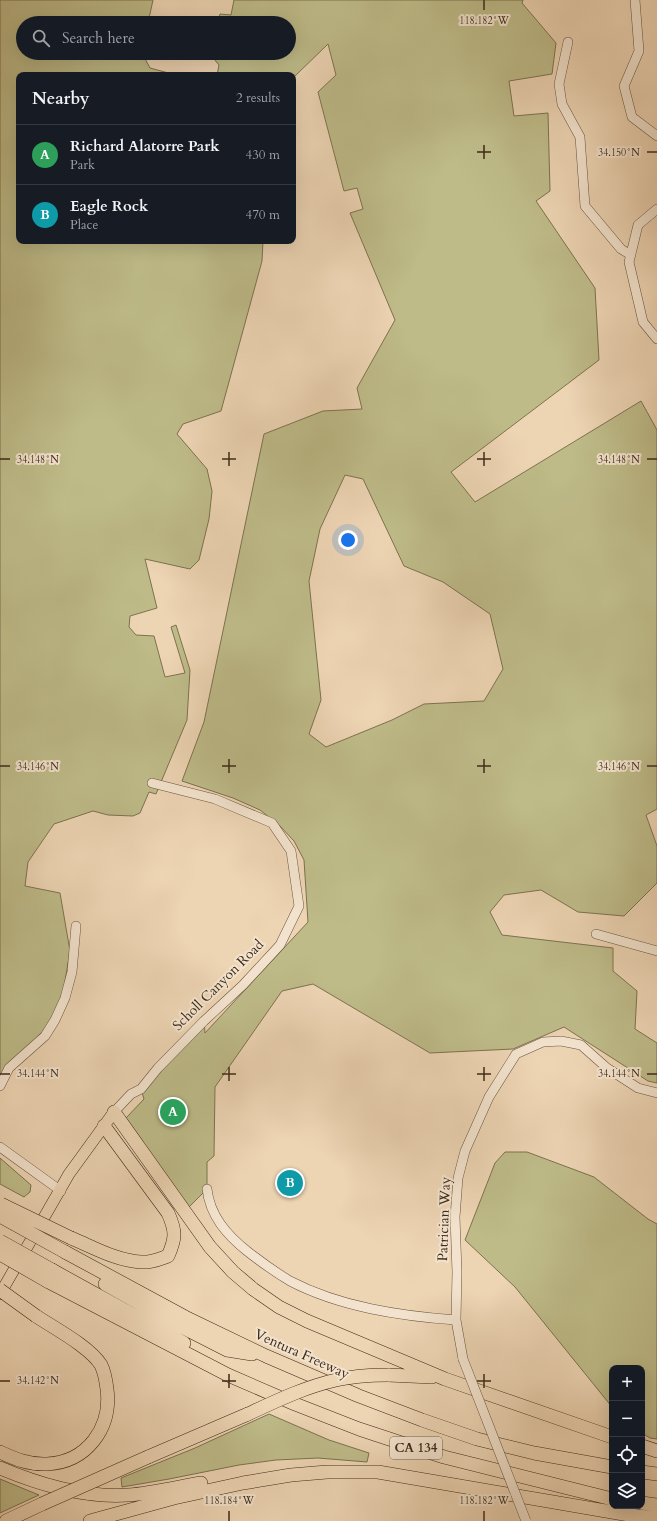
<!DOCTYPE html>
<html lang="en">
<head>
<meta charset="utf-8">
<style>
  body { margin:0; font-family:Cardo,serif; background:#242831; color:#f1f3f6 }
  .controls { position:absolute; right:12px; bottom:12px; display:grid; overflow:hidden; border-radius:8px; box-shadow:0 4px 16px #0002 }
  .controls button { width:36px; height:36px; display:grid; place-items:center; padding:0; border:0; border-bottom:1px solid #363941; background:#171b24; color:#f1f3f6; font:20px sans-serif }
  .you { position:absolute; left:348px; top:540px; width:14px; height:14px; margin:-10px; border:3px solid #fff; border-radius:50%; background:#1a73e8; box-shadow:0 0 0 6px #1a73e833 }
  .badge { display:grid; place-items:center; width:26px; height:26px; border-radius:50%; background:#c59692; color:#fff; font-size:13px; font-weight:700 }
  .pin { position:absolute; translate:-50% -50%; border:2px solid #fff; box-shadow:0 1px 4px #0006 }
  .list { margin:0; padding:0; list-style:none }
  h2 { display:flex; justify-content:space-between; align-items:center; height:52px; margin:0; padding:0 16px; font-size:17px }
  h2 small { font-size:13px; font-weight:400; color:#9ea1a6 }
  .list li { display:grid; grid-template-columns:26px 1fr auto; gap:12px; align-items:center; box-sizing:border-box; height:60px; padding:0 16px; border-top:1px solid #363941 }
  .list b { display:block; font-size:15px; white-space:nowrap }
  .list p { margin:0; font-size:13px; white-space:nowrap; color:#9ea1a6 }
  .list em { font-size:13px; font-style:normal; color:#9ea1a6 }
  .icon { flex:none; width:22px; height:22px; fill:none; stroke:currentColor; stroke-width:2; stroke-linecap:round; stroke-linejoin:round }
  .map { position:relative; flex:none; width:657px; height:1521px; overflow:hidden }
  .search { position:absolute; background:#171b24; box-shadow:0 4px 16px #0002; left:16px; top:16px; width:280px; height:44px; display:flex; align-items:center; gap:10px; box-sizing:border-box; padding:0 14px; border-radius:22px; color:#9ea1a6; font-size:15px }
  .panel { position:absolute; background:#171b24; box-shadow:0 4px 16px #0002; left:16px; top:72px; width:280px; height:172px; border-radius:8px }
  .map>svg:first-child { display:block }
  .green { fill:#bebb89; stroke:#7d7250; fill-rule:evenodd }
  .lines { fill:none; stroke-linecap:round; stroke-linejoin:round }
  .minor-casing { stroke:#68543f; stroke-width:10 }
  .major-casing { stroke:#3c2a18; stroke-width:12 }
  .highway-casing { stroke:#3c2a18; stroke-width:14 }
  .minor { stroke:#f3e3ce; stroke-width:9 }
  .major { stroke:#edd4b3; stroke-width:11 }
  .highway { stroke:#edd4b3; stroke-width:13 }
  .minor-bridge-casing { stroke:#68543f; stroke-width:10; stroke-linecap:butt }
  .highway-bridge-casing { stroke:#3c2a18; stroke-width:14; stroke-linecap:butt }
  .minor-bridge { stroke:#f3e3ce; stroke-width:9 }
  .highway-bridge { stroke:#edd4b3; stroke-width:13 }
  .ticks { fill:none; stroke:#3c2a18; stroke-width:1.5 }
  .labels { text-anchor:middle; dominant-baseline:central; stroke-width:4; stroke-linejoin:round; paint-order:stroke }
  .shield { fill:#f3e3ce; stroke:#73624f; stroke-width:1 }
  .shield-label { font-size:13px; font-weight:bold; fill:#3c2a18 }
  .street-label { font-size:14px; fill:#3c2a18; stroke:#f3e3ce }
  .ticks-label { font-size:10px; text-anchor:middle; fill:#3c2a18; stroke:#f3e3ce; stroke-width:4; stroke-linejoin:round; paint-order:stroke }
</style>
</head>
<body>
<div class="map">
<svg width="657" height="1521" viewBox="0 0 657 1521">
  <rect width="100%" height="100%" fill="#edd4b3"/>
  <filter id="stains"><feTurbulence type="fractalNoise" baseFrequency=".005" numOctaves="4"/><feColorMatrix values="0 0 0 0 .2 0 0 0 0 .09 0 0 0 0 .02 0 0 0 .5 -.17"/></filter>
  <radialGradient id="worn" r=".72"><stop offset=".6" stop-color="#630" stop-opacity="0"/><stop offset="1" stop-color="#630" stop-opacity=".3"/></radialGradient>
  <!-- green -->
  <path class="green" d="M0,0H153L148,23H23V53H142L150,68L176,75H19V241H263L262,261L221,411L183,424L177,434L207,469L212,491L209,519L199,560L190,569L145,559L157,608L130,616L129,627L136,635L154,636L165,677L185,673L171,627L176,625L190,670L187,720L156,794L149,792L140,813L133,816L108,815L93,811L54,824L28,862L25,886L60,893L70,951L62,999L50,1024L3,1071L0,1078Z
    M234,0H523L522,3L556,43L552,74L509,81L514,116L548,113L550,191L536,201L595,288L599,360L451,472L475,502L641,401L657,430V809L646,815L657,846V883L624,916L578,912L541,890L504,895L490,912L502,935L613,948V971L637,991L635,1029L657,1043V1083L648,1081L564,1027L513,1049L430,1053L313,984L282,991L215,1087L214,1156L207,1162V1189L188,1208L158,1174L142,1140L126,1118L144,1099L141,1089L204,1021L205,1033L308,922L304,860L294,841L280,826L260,810L233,798L182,781L204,722L264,434L323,411L362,409L357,388L395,320L350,213L363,209L357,188L344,191L318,92L336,75L328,44L293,78V75H217L219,65L210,54L211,53H289V23H218L220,14L231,15ZM345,475L363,479L404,566L443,582L490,614L503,669L484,701L424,704L392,720L326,747L309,734L321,700L309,581L320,529Z
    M505,1152H527L594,1177L648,1219L657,1224V1439L650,1438L642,1433V1368H612V1407L515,1287L465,1240L495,1163Z
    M0,1158L31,1185L30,1192L24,1197L0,1184Z
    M269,1414L329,1440L369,1453L367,1462L318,1458L276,1460L239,1465L169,1479L122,1487L121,1478L195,1448Z
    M0,1479L39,1495L0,1513Z"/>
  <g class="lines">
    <!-- minor casing -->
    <g class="minor-casing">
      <path id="minor" d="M635,0L639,51L624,86L632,117L657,136
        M568,42L559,84L562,104L580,137L585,206L621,249L631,255
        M657,209L638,225L629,262L643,322L657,339
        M596,934L657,951
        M0,1086L9,1068L45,1036L55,1020L65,998L72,972L76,926
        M114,1112L131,1094L141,1089L158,1068L204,1021L243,985L280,945L299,906L291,851L272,823L215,799L152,783
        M0,1147L61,1191
        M207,1189C210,1216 227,1235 247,1251C261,1262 275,1272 290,1281C340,1307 400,1316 456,1320
        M463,1359L456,1320L457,1272L455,1217L458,1178L465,1151L489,1097L516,1054L543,1042L561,1041L581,1045L607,1068L638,1088L657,1093"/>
    </g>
    <!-- major casing -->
    <g class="major-casing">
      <path id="major" d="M0,1294L69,1174L114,1112"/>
    </g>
    <!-- highway casing -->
    <g class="highway-casing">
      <path id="highway" d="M114,1112L210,1247L233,1272L253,1289L279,1307L307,1321L445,1379L612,1437
        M71,1238C93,1247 117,1261 141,1262C151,1263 159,1259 168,1256C176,1238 176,1231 168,1213L104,1126
        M65,1252L185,1317L266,1356L359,1396L422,1420L477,1439L534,1453L612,1467
        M52,1270L184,1343
        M47,1281L228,1375L295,1404L359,1429L444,1457L612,1499
        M105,1284L178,1325L227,1350L252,1354
        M388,1375L432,1377
        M642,1446L657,1451
        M0,1452C15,1459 30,1465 47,1464C87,1462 112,1428 107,1389C106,1381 105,1373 101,1365C90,1347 54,1328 36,1316
        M148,1457L248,1414
        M0,1468C40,1485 84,1498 128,1495C153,1493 177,1487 201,1483
        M642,1472L657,1474
        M642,1503L657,1505
        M6,1521L42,1504
        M90,1521L174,1498L243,1483L291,1475L327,1472H378L629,1515L657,1518"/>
    </g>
    <!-- minor -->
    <use href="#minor" class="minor"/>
    <!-- major -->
    <use href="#major" class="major"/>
    <!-- highway -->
    <use href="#highway" class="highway"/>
    <!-- minor-bridge casing -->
    <g class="minor-bridge-casing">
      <path id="minor-bridge" d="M463,1359L526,1521"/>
    </g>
    <!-- highway-bridge casing -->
    <g class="highway-bridge-casing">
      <path id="highway-bridge" d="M1,1204L71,1238
        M0,1216L65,1252
        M0,1241L52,1270
        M0,1254L47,1281
        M0,1290L36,1316
        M248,1414C276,1401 305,1387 336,1380C353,1376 370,1375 388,1375
        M42,1504L148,1457"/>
    </g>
    <!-- minor-bridge -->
    <use href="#minor-bridge" class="minor-bridge"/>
    <!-- highway-bridge -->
    <use href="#highway-bridge" class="highway-bridge"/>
  </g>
  <!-- ticks -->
  <path class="ticks" d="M484,0V10M484,145V159M477,152H491M647,152H657M229,452V466M484,452V466M0,459H10M222,459H236M477,459H491M647,459H657M229,759V773M484,759V773M0,766H10M222,766H236M477,766H491M647,766H657M229,1067V1081M484,1067V1081M0,1074H10M222,1074H236M477,1074H491M647,1074H657M229,1374V1388M484,1374V1388M0,1381H10M222,1381H236M477,1381H491M229,1511V1521M484,1511V1521"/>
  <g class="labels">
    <!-- shield labels -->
    <rect class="shield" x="390" y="1437" width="52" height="22" rx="3"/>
    <g class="shield-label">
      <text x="416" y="1448">CA 134</text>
    </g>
    <!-- street labels -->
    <g class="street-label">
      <text transform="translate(218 985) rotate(-45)">Scholl Canyon Road</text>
      <text transform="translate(444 1219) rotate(-88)">Patrician Way</text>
      <text transform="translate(302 1354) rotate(24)">Ventura Freeway</text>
    </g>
  </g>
  <g class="ticks-label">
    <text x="484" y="24">118.182°W</text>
    <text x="619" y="156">34.150°N</text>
    <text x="38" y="463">34.148°N</text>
    <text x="619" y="463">34.148°N</text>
    <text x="38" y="770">34.146°N</text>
    <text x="619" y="770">34.146°N</text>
    <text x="38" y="1077">34.144°N</text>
    <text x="619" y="1077">34.144°N</text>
    <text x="38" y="1384">34.142°N</text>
    <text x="229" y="1504">118.184°W</text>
    <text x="484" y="1504">118.182°W</text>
  </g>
  <rect width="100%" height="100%" filter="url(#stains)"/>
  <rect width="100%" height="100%" fill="url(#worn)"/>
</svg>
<div class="controls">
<button>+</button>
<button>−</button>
<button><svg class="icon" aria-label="locate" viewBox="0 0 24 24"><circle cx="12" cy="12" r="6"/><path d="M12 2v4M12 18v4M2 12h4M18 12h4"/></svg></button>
<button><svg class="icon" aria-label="layers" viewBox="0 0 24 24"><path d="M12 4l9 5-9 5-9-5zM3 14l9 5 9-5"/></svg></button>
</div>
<div class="you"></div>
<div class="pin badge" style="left:173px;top:1112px;background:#2e9e5b">A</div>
<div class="pin badge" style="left:290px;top:1183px;background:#0f9aa8">B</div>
<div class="search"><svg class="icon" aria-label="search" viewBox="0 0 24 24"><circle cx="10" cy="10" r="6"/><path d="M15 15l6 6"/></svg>Search here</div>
<section class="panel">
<h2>Nearby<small>2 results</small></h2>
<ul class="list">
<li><span class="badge" style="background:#2e9e5b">A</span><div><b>Richard Alatorre Park</b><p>Park</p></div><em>430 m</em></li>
<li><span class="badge" style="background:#0f9aa8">B</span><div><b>Eagle Rock</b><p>Place</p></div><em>470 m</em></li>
</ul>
</section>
</div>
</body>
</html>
